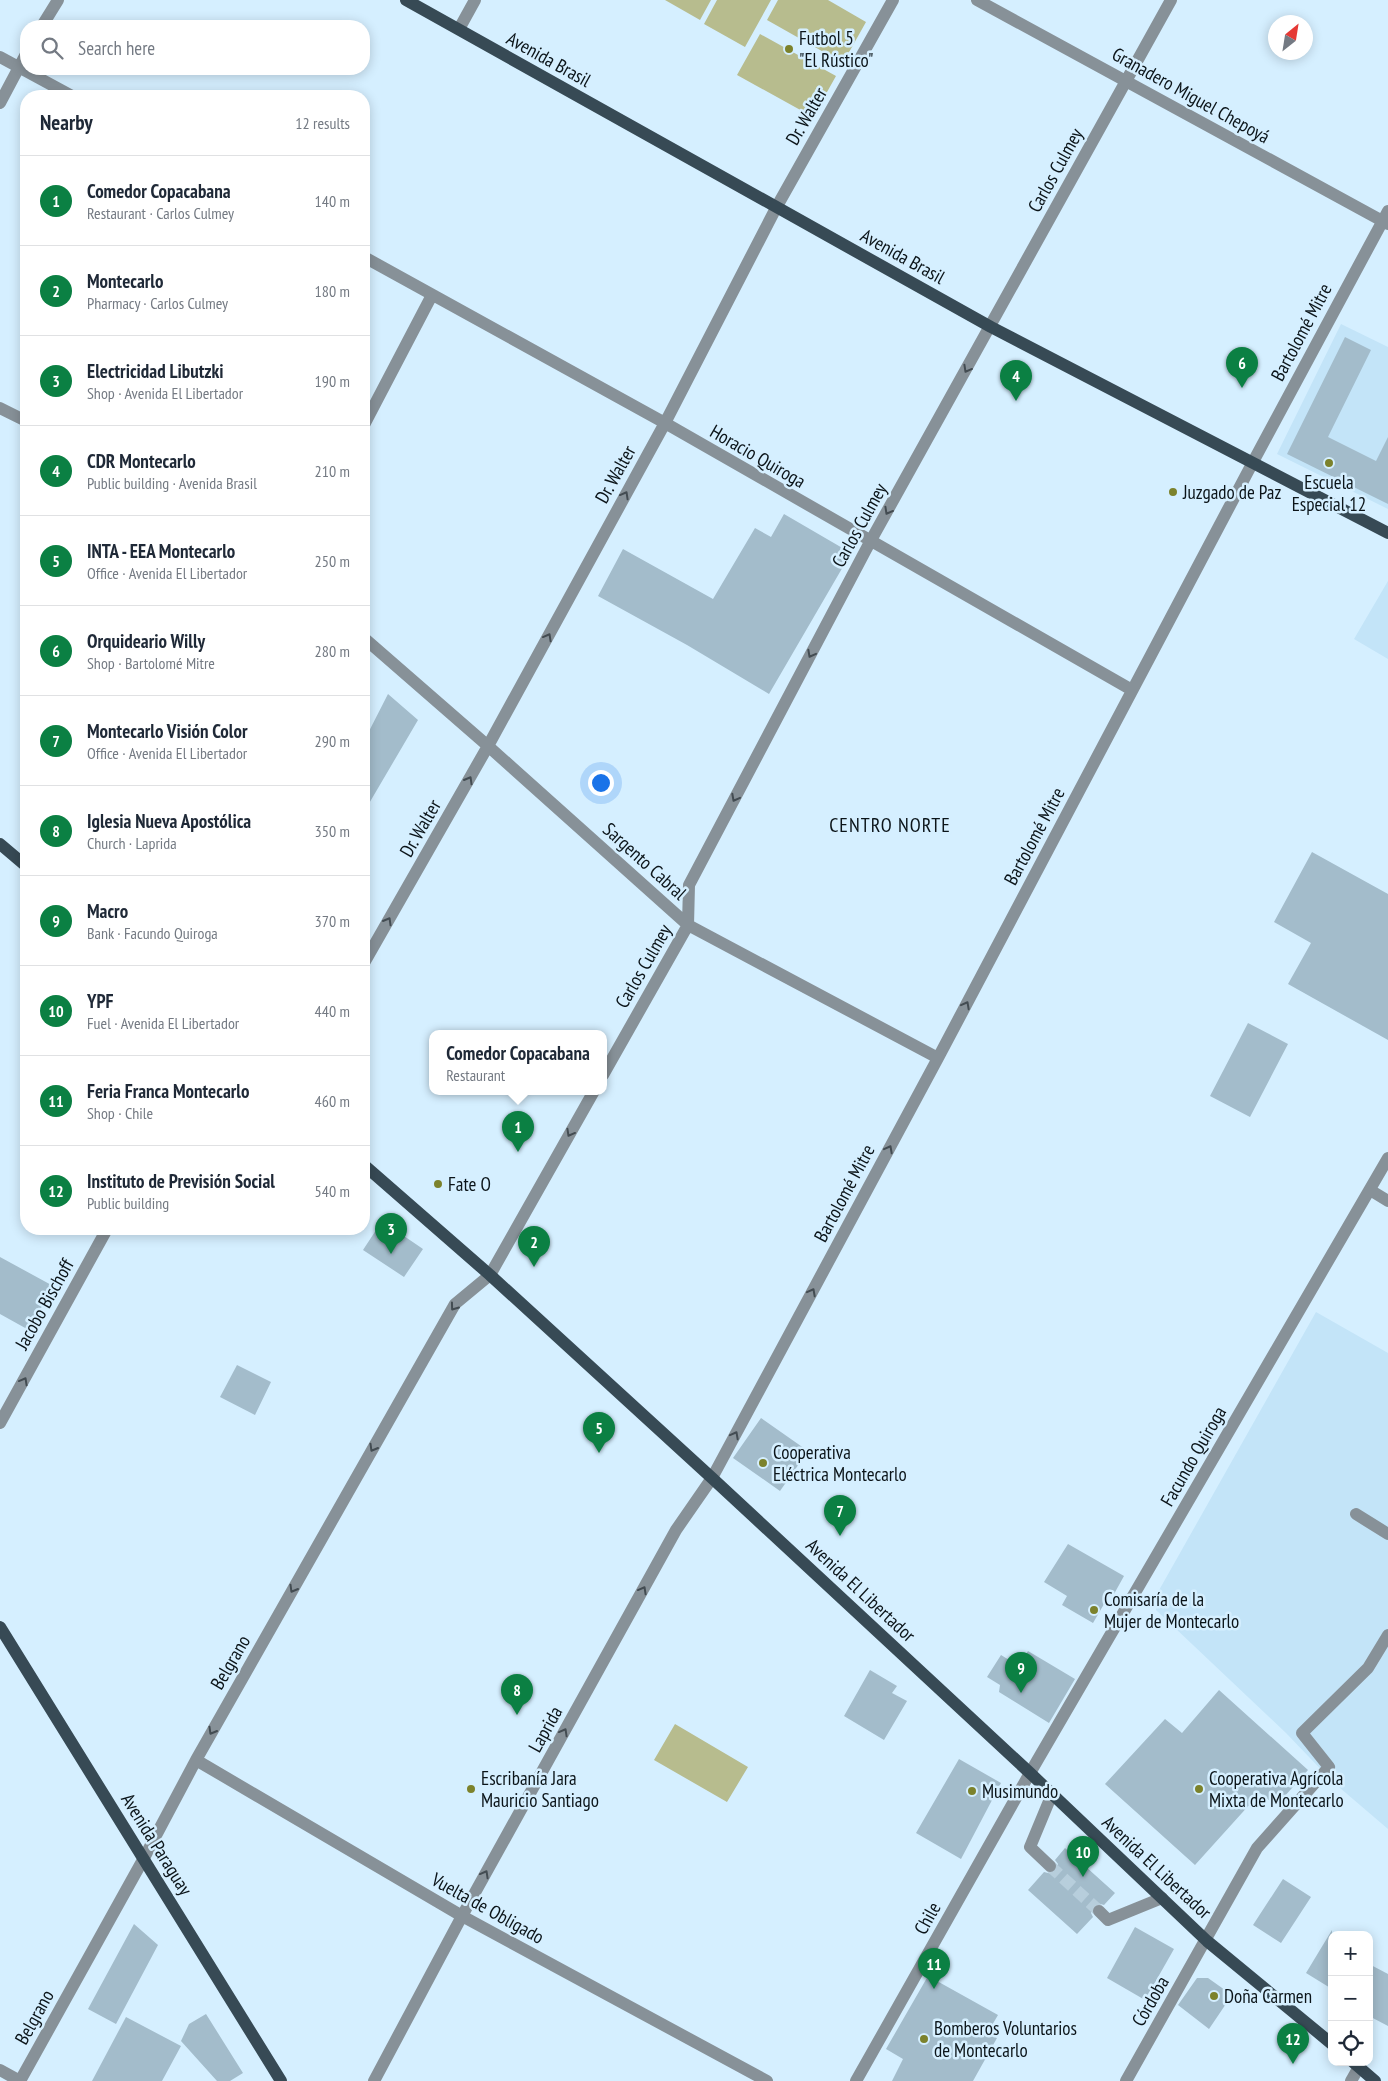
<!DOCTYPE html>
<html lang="en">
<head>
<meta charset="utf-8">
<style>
  body { margin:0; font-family:"PT Sans Narrow",sans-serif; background:#f2f2f3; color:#1f2937 }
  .controls { position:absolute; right:15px; bottom:15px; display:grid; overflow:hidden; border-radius:10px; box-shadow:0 2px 12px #0003 }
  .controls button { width:45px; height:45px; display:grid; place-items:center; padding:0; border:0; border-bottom:1px solid #e0e1e3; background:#fff; color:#1f2937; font:25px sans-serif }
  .compass { position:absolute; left:1268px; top:15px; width:45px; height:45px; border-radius:50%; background:#fff; box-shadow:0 2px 12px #0003; rotate:30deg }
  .you { position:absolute; left:600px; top:782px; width:18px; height:18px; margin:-12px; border:4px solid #fff; border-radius:50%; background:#1a73e8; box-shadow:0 0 0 8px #1a73e833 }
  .badge { display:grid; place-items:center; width:32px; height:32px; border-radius:50%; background:#0b8043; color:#fff; font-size:16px; font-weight:700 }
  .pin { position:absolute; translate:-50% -41px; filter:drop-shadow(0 1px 2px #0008) }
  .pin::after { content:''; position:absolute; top:26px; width:18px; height:15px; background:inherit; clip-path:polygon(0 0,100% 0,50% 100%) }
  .popup { position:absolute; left:429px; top:1030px; width:178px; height:65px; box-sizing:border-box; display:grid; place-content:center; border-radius:10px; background:#fff; filter:drop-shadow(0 1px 4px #0005); font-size:16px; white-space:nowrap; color:#747a83 }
  .popup b { font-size:19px; color:#1f2937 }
  .popup::after { content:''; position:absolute; left:50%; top:100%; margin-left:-10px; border:10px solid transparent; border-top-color:#fff }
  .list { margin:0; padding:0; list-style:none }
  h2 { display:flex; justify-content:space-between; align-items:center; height:65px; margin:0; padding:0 20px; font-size:21px }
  h2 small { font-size:16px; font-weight:400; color:#747a83 }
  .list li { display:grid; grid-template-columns:32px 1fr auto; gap:15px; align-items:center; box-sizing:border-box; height:90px; padding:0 20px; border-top:1px solid #e0e1e3 }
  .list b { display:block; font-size:19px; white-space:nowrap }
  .list p { margin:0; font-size:16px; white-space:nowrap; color:#747a83 }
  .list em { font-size:16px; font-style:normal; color:#747a83 }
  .icon { flex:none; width:28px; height:28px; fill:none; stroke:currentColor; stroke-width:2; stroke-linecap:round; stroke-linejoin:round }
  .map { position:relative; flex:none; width:1388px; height:2081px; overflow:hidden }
  .search { position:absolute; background:#fff; box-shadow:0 2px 12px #0003; left:20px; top:20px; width:350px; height:55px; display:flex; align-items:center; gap:12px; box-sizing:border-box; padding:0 18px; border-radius:20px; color:#747a83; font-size:19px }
  .panel { position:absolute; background:#fff; box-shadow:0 2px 12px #0003; left:20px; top:90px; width:350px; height:1145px; border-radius:20px }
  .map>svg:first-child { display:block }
  .built { fill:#c3e4f8 }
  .green { fill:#b7bc8e }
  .building { fill:#a3bccb }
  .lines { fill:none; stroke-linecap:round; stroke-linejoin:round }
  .minor-tunnel { stroke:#b7cedc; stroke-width:12; stroke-dasharray:12 6; stroke-linecap:butt }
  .minor { stroke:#879198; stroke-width:12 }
  .major { stroke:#374a55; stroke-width:12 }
  .oneway { stroke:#434c52 }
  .poi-dot { fill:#7c822c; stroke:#d5efff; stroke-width:2 }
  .labels { text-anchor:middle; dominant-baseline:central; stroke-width:5; stroke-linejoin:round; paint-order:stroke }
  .poi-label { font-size:19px; fill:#0b1419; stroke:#d5efff; text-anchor:start }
  .street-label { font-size:19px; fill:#0b1419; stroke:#d5efff }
  .neighbourhood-label { font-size:20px; letter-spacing:1px; fill:#0b1419; stroke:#d5efff }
</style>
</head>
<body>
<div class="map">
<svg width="1388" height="2081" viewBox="0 0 1388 2081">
  <rect width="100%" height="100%" fill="#d5efff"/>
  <!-- built -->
  <path class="built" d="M1341,324L1388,347V509L1277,454Z
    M1388,581V659L1354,639Z
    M1316,1312L1388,1353V1829L1333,1782L1286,1733L1156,1610L1158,1592Z"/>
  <!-- green -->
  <path class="green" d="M665,0H711L700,20Z
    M717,0H771L745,47L704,24Z
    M778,0H828L866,22L843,63L767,20Z
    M760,34L836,76L813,117L737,75Z
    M675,1724L748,1767L727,1802L654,1760Z"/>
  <!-- building -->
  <path class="building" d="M1345,337L1371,350L1328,437L1376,461L1388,437V504L1287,454Z
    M784,514L851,553L769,694L687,645L598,596L623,549L713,599L755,528L771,537Z
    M388,694L418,720L364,812V741Z
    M1312,852L1388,894V1040L1288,984L1311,943L1274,922Z
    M1248,1023L1288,1044L1250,1117L1210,1096Z
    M382,1221L423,1249L404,1277L363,1250Z
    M0,1257L55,1287L27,1329L0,1314Z
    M237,1365L271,1382L255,1415L220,1397Z
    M761,1418L808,1451L780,1491L733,1458Z
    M1068,1544L1124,1576L1114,1594L1111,1592L1093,1623L1062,1605L1067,1596L1044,1582Z
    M1028,1651L1075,1679L1049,1723L999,1692L1000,1685L987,1677L1001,1655L1019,1666Z
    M870,1670L897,1686L892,1693L907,1701L884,1740L844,1716Z
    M1219,1690L1308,1770L1276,1806L1260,1793L1195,1865L1105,1784L1165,1719L1182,1733Z
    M959,1759L1001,1783L961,1859L916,1833Z
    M1065,1848L1115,1893L1104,1905L1097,1903L1093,1906L1091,1913L1093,1917L1077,1934L1028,1890L1044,1872L1052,1874L1056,1871L1058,1864L1055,1860Z
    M1283,1879L1311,1897L1281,1943L1253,1925Z
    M134,1924L158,1945L116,2024L88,2009Z
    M1135,1927L1174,1949L1145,2000L1107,1978Z
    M1332,1930V1989L1306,1973Z
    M1369,1964L1388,1974V2026L1369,2016Z
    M928,1976L998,2015L988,2032L997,2038L973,2081H892L903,2059L886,2049Z
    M1197,1978H1208L1232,1995L1209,2029L1178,2005Z
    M206,2014L243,2073L230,2081H217L181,2041L189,2024Z
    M126,2017L181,2046L162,2081H92Z"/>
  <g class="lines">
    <!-- minor-tunnel -->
    <path class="minor-tunnel" d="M1050,1866L1099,1911"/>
    <!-- minor -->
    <path class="minor" d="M977,0L1388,224
      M42,26L58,0
      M459,29L475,0
      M0,57L72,96
      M0,103L26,54
      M364,257L665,423L1132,690
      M0,408L26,421
      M364,425L432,295
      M364,638L488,746L688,925L938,1058
      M364,963L488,746L665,423L776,208L893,0
      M603,1075L688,925L689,885L870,542L1171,0
      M1370,1190L1388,1201
      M0,1423L107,1229
      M1356,1514L1388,1534
      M196,1760L462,1916L767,2081
      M1050,1866L1030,1847L1052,1794
      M1099,1911L1108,1920L1162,1898
      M0,2070L20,2081L144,1858L196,1760L455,1304L490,1275L594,1091
      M374,2081L462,1916L676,1530L712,1478L938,1058L1253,462L1388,211
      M856,2081L1030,1773L1388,1158
      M1126,2081L1257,1848L1329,1767L1302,1733L1368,1668L1388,1635
      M1351,2081L1359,2067"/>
    <!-- major -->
    <path class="major" d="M406,0L991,327L1388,533
      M0,844L26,866
      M364,1165L490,1275L712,1478L1030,1773L1207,1941L1332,2044
      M0,1627L281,2081
      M1353,2062L1375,2081"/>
  </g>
  <!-- one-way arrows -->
  <defs><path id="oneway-chevron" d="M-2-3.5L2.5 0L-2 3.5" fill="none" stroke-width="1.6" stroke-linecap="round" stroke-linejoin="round" transform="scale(1.25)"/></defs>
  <g class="oneway">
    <use href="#oneway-chevron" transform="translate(967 369) rotate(119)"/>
    <use href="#oneway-chevron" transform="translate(625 495) rotate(-61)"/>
    <use href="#oneway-chevron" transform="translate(888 511) rotate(119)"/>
    <use href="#oneway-chevron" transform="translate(548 637) rotate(-61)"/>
    <use href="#oneway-chevron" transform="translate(811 654) rotate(118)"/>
    <use href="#oneway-chevron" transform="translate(469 780) rotate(-60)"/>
    <use href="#oneway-chevron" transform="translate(735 798) rotate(118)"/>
    <use href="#oneway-chevron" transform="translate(388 921) rotate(-60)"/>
    <use href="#oneway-chevron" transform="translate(966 1005) rotate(-62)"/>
    <use href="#oneway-chevron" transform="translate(570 1133) rotate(119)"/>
    <use href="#oneway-chevron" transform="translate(889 1149) rotate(-62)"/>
    <use href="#oneway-chevron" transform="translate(812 1292) rotate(-62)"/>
    <use href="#oneway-chevron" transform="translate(454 1307) rotate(126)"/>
    <use href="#oneway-chevron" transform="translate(24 1381) rotate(-61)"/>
    <use href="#oneway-chevron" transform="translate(735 1435) rotate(-62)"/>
    <use href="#oneway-chevron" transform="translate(373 1448) rotate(120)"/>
    <use href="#oneway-chevron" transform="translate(293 1589) rotate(120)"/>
    <use href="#oneway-chevron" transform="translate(643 1590) rotate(-61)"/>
    <use href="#oneway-chevron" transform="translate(212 1731) rotate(120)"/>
    <use href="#oneway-chevron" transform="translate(564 1732) rotate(-61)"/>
    <use href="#oneway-chevron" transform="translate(485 1874) rotate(-61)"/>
  </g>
  <!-- markers -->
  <g class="poi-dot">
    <circle cx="789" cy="49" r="5"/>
    <circle cx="1329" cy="463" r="5"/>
    <circle cx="1173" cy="492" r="5"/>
    <circle cx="438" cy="1184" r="5"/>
    <circle cx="763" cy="1463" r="5"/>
    <circle cx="1094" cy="1610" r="5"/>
    <circle cx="471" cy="1789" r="5"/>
    <circle cx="1199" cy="1789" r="5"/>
    <circle cx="972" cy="1791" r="5"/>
    <circle cx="1214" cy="1996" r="5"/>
    <circle cx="924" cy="2039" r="5"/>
  </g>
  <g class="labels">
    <!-- poi labels -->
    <g class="poi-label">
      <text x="799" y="38">Futbol 5<tspan x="799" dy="22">"El Rústico"</tspan></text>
      <text x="1329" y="482" text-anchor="middle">Escuela<tspan x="1329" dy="22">Especial 12</tspan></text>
      <text x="1183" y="492">Juzgado de Paz</text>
      <text x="448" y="1184">Fate O</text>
      <text x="773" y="1452">Cooperativa<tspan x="773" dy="22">Eléctrica Montecarlo</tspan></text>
      <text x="1104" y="1599">Comisaría de la<tspan x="1104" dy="22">Mujer de Montecarlo</tspan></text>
      <text x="481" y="1778">Escribanía Jara<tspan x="481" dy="22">Mauricio Santiago</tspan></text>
      <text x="1209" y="1778">Cooperativa Agrícola<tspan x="1209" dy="22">Mixta de Montecarlo</tspan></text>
      <text x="982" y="1791">Musimundo</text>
      <text x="1224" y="1996">Doña Carmen</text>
      <text x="934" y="2028">Bomberos Voluntarios<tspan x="934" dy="22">de Montecarlo</tspan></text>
    </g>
    <!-- street labels -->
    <g class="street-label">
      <text transform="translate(549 59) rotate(29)">Avenida Brasil</text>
      <text transform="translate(1191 95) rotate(29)">Granadero Miguel Chepoyá</text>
      <text transform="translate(806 116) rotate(-60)">Dr. Walter</text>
      <text transform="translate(1055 170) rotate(-61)">Carlos Culmey</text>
      <text transform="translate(903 256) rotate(29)">Avenida Brasil</text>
      <text transform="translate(1301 332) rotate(-62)">Bartolomé Mitre</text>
      <text transform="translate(758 456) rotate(30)">Horacio Quiroga</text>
      <text transform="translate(615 474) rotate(-61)">Dr. Walter</text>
      <text transform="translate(859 525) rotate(-61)">Carlos Culmey</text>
      <text transform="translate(420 828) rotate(-60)">Dr. Walter</text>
      <text transform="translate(1034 836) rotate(-62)">Bartolomé Mitre</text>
      <text transform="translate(645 861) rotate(42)">Sargento Cabral</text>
      <text transform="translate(643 966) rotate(-60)">Carlos Culmey</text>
      <text transform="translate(844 1193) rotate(-62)">Bartolomé Mitre</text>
      <text transform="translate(44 1304) rotate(-61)">Jacobo Bischoff</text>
      <text transform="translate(1193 1456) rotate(-60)">Facundo Quiroga</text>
      <text transform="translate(861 1590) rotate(43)">Avenida El Libertador</text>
      <text transform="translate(230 1662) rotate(-60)">Belgrano</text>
      <text transform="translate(545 1729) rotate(-61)">Laprida</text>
      <text transform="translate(157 1844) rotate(58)">Avenida Paraguay</text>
      <text transform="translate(1157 1867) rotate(43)">Avenida El Libertador</text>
      <text transform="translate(488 1908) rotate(29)">Vuelta de Obligado</text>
      <text transform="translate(927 1918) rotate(-61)">Chile</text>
      <text transform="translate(1150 2001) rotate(-60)">Córdoba</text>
      <text transform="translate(34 2017) rotate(-61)">Belgrano</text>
    </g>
    <!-- neighbourhood labels -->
    <g class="neighbourhood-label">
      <text x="890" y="825">CENTRO NORTE</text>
    </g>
  </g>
</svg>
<div class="controls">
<button>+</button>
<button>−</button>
<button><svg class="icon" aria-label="locate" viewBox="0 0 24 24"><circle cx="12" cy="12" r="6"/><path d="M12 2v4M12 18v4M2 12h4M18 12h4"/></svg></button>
</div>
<svg class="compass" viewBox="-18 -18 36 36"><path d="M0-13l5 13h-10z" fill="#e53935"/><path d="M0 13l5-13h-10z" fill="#747a83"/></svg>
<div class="you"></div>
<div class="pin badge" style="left:518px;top:1152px">1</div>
<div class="popup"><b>Comedor Copacabana</b>Restaurant</div>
<div class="pin badge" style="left:534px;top:1267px">2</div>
<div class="pin badge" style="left:391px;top:1254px">3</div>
<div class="pin badge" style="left:1016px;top:401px">4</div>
<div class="pin badge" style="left:599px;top:1453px">5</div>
<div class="pin badge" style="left:1242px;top:388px">6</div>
<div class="pin badge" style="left:840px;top:1536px">7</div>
<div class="pin badge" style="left:517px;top:1715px">8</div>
<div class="pin badge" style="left:1021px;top:1693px">9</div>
<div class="pin badge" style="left:1083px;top:1877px">10</div>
<div class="pin badge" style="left:934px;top:1989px">11</div>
<div class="pin badge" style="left:1293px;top:2064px">12</div>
<div class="search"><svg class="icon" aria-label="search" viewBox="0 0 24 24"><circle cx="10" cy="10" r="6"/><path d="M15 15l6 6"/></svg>Search here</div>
<section class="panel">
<h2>Nearby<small>12 results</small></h2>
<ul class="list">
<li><span class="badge">1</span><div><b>Comedor Copacabana</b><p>Restaurant · Carlos Culmey</p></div><em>140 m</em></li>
<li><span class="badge">2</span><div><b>Montecarlo</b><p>Pharmacy · Carlos Culmey</p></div><em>180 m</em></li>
<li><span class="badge">3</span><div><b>Electricidad Libutzki</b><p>Shop · Avenida El Libertador</p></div><em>190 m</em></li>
<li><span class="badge">4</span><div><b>CDR Montecarlo</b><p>Public building · Avenida Brasil</p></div><em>210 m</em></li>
<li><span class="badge">5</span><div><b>INTA - EEA Montecarlo</b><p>Office · Avenida El Libertador</p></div><em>250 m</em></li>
<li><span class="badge">6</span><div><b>Orquideario Willy</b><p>Shop · Bartolomé Mitre</p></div><em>280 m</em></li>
<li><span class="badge">7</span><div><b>Montecarlo Visión Color</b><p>Office · Avenida El Libertador</p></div><em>290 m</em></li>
<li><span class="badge">8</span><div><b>Iglesia Nueva Apostólica</b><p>Church · Laprida</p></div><em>350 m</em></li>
<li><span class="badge">9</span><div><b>Macro</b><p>Bank · Facundo Quiroga</p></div><em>370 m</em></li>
<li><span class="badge">10</span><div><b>YPF</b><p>Fuel · Avenida El Libertador</p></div><em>440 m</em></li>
<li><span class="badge">11</span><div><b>Feria Franca Montecarlo</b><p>Shop · Chile</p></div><em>460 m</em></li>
<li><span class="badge">12</span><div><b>Instituto de Previsión Social</b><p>Public building</p></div><em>540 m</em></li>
</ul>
</section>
</div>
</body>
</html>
